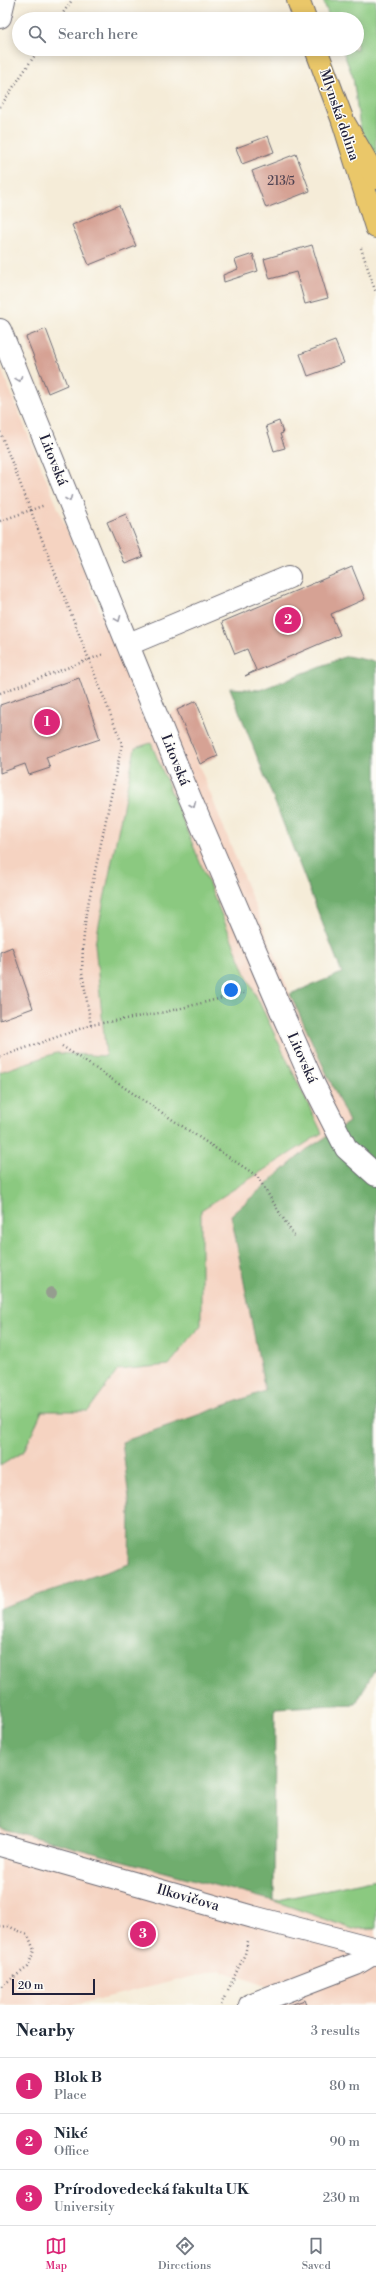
<!DOCTYPE html>
<html lang="en">
<head>
<meta charset="utf-8">
<style>
  body { margin:0; font-family:"Libre Bodoni",serif; background:#f6f6f7; color:#1f2937 }
  .scale { position:absolute; left:12px; bottom:10px; width:83px; box-sizing:border-box; padding-left:4px; border:2px solid #22223b; border-top:0; font-size:11px; line-height:14px; white-space:nowrap; color:#22223b; -webkit-text-stroke:3px #fdfcf7; paint-order:stroke }
  .you { position:absolute; left:231px; top:990px; width:14px; height:14px; margin:-10px; border:3px solid #fff; border-radius:50%; background:#1a73e8; box-shadow:0 0 0 6px #1a73e833 }
  .badge { display:grid; place-items:center; width:26px; height:26px; border-radius:50%; background:#db2777; color:#fff; font-size:13px; font-weight:700 }
  .pin { position:absolute; translate:-50% -50%; border:2px solid #fff; box-shadow:0 1px 4px #0006 }
  .list { margin:0; padding:0; list-style:none }
  h2 { display:flex; justify-content:space-between; align-items:center; height:52px; margin:0; padding:0 16px; font-size:17px }
  h2 small { font-size:13px; font-weight:400; color:#747a83 }
  .list li { display:grid; grid-template-columns:26px 1fr auto; gap:12px; align-items:center; box-sizing:border-box; height:56px; padding:0 16px; border-top:1px solid #e0e1e3 }
  .list b { display:block; font-size:15px; white-space:nowrap }
  .list p { margin:0; font-size:13px; white-space:nowrap; color:#747a83 }
  .list em { font-size:13px; font-style:normal; color:#747a83 }
  .icon { flex:none; width:22px; height:22px; fill:none; stroke:currentColor; stroke-width:2; stroke-linecap:round; stroke-linejoin:round }
  .map { position:relative; flex:none; width:376px; height:2005px; overflow:hidden }
  .search { position:absolute; background:#fff; box-shadow:0 2px 10px #0003; left:12px; right:12px; top:12px; height:44px; display:flex; align-items:center; gap:10px; box-sizing:border-box; padding:0 14px; border-radius:22px; color:#747a83; font-size:15px }
  .sheet { height:220px; background:#fff }
  nav { display:flex; justify-content:space-around; align-items:center; box-sizing:border-box; height:56px; border-top:1px solid #e0e1e3; background:#fff; font-size:11px; color:#747a83 }
  nav a { display:grid; justify-items:center; gap:2px }
  nav .on { color:#db2777 }
  .map>svg:first-child { display:block }
  .built { fill:#f5d3c1 }
  .green { fill:#8bc980; stroke:#56765e }
  .forest { fill:#70ad6e; stroke:#496854 }
  .building { fill:#d6a294 }
  .lines { fill:none; stroke-linecap:round; stroke-linejoin:round }
  .minor-casing { stroke:#6c6972; stroke-width:24 }
  .major-casing { stroke:#6c6972; stroke-width:24 }
  .highway-casing { stroke:#6c6972; stroke-width:24 }
  .path { stroke:#6c6972; stroke-width:2.5; stroke-dasharray:1 3; stroke-linecap:butt }
  .minor { stroke:#fff; stroke-width:22 }
  .major { stroke:#eac769; stroke-width:22 }
  .highway { stroke:#eac769; stroke-width:22 }
  .tree { fill:#959d8f }
  .oneway { stroke:#9c9ca7 }
  .labels { text-anchor:middle; dominant-baseline:central; stroke-width:3; stroke-linejoin:round; paint-order:stroke }
  .number-label { font-size:12px; fill:#4f4251 }
  .street-label { font-size:14px; fill:#22223b; stroke:#fdfcf7 }
</style>
</head>
<body>
<div class="map">
<svg width="376" height="2005" viewBox="0 0 376 2005">
  <rect width="100%" height="100%" fill="#fdfcf7"/>
  <filter id="ink" filterUnits="userSpaceOnUse"><feTurbulence type="fractalNoise" baseFrequency=".025" numOctaves="2"/><feDisplacementMap in="SourceGraphic" scale="8" xChannelSelector="R" yChannelSelector="G"/><feConvolveMatrix kernelMatrix="1 2 1 2 8 2 1 2 1" color-interpolation-filters="sRGB"/></filter>
  <filter id="wash" filterUnits="userSpaceOnUse"><feTurbulence type="fractalNoise" baseFrequency=".012" numOctaves="4" result="noise"/><feDisplacementMap in="SourceGraphic" scale="16" xChannelSelector="R" yChannelSelector="G"/><feGaussianBlur stdDeviation="0.9" result="paint"/><feColorMatrix in="noise" values="0 0 0 0 0 0 0 0 0 0 0 0 0 0 0 0 0 1.4 0 .05"/><feComposite in="paint" operator="in"/></filter>
  <g filter="url(#wash)">
    <rect width="100%" height="100%" fill="#f5ecd8"/>
    <!-- built -->
    <path class="built" d="M0,366L147,726L177,710L290,994L349,1122L306,1150L231,1215L265,1391L123,1442L130,1507L129,1564L0,1608Z
      M0,1828L274,1901L353,1929L376,1928V2005H250L284,1992L220,1970L74,2005H0Z"/>
    <!-- green -->
    <path class="green" d="M323,0H376V244L353,77L342,49H357V19H330Z
      M151,743L248,979L322,1133L201,1210V1325L169,1365L118,1370L88,1411H42L24,1451L0,1466V1072L56,1053L106,1056L95,944L135,748Z
      M376,1879V1928L353,1929L274,1901Z"/>
    <!-- forest -->
    <path class="forest" d="M347,656L376,662V1667L356,1704L275,1708L274,1901L0,1828V1608L129,1564L130,1507L122,1442L265,1391L231,1215L306,1150L349,1122L290,994L342,973L230,688L260,690Z"/>
    <g id="blocks">
      <!-- building -->
      <path class="building" d="M268,136L274,152L242,164L236,148Z
        M296,154L310,191L266,208L252,171Z
        M119,205L136,246L89,265L72,225Z
        M312,245L328,298L305,304L296,272L270,279L264,259Z
        M253,254L258,271L224,282L223,275L238,269L235,260Z
        M46,329L67,385L48,393L26,337Z
        M335,341L344,363L308,376L300,354Z
        M279,421L283,433L280,434L285,448L274,451L266,426Z
        M126,514L143,557L125,564L107,522Z
        M352,567L365,599L331,614L340,635L245,676L256,670L247,649L235,654L222,622Z
        M79,678L100,739L46,757L50,768L29,775L25,764L0,773V705Z
        M196,701L218,756L200,764L177,710Z
        M12,947L33,1008L0,1020V952Z
        M305,2000L307,2005H289Z"/>
    </g>
  </g>
  <g filter="url(#ink)">
    <use href="#blocks" fill-opacity="0" stroke="#6c6972" stroke-width="1"/>
    <g class="lines">
      <!-- minor casing -->
      <g class="minor-casing">
        <path id="minor" d="M0,17L4,0
          M0,330L190,798L283,1015L314,1085L346,1148L376,1175
          M129,644L289,577
          M0,1845L253,1917L376,1949
          M250,2005L356,1964L376,1952"/>
      </g>
      <!-- major casing -->
      <g class="major-casing">
        <path id="major" d="M298,0L305,19
          M316,49L343,121L376,227"/>
      </g>
      <!-- highway casing -->
      <g class="highway-casing">
        <path id="highway" d="M343,121L376,178"/>
      </g>
      <!-- path -->
      <path class="path" d="M59,19L72,0
        M0,107L39,49
        M361,248L376,293
        M0,432L122,744L86,914L83,945L82,972L91,1025
        M0,521L45,505
        M0,693L104,654
        M62,1046L257,1176L294,1236
        M0,1057L91,1025L165,1012L247,992
        M0,1927L8,1926L28,1935L34,1950L28,1967L0,1987
        M228,1990L245,1954L248,1941
        M221,2005L225,1996"/>
      <!-- minor -->
      <use href="#minor" class="minor"/>
      <!-- major -->
      <use href="#major" class="major"/>
      <!-- highway -->
      <use href="#highway" class="highway"/>
    </g>
    <!-- trees -->
    <circle class="tree" cx="51" cy="1293" r="6"/>
    <!-- one-way arrows -->
    <defs><path id="oneway-chevron" d="M-2-3.5L2.5 0L-2 3.5" fill="none" stroke-width="1.6" stroke-linecap="round" stroke-linejoin="round"/></defs>
    <g class="oneway">
      <use href="#oneway-chevron" transform="translate(19 379) rotate(69)"/>
      <use href="#oneway-chevron" transform="translate(69 499) rotate(68)"/>
      <use href="#oneway-chevron" transform="translate(118 619) rotate(68)"/>
      <use href="#oneway-chevron" transform="translate(193 805) rotate(67)"/>
    </g>
  </g>
  <g class="labels">
    <!-- number labels -->
    <g class="number-label">
      <text x="281" y="181">213/5</text>
    </g>
    <!-- street labels -->
    <g class="street-label">
      <text transform="translate(339 115) rotate(71)">Mlynská dolina</text>
      <text transform="translate(53 460) rotate(68)">Litovská</text>
      <text transform="translate(175 760) rotate(68)">Litovská</text>
      <text transform="translate(302 1058) rotate(66)">Litovská</text>
      <text transform="translate(188 1898) rotate(16)">Ilkovičova</text>
    </g>
  </g>
</svg>
<div class="scale">20 m</div>
<div class="you"></div>
<div class="pin badge" style="left:47px;top:722px">1</div>
<div class="pin badge" style="left:288px;top:620px">2</div>
<div class="pin badge" style="left:143px;top:1934px">3</div>
<div class="search"><svg class="icon" aria-label="search" viewBox="0 0 24 24"><circle cx="10" cy="10" r="6"/><path d="M15 15l6 6"/></svg>Search here</div>
</div>
<section class="sheet">
<h2>Nearby<small>3 results</small></h2>
<ul class="list">
<li><span class="badge">1</span><div><b>Blok B</b><p>Place</p></div><em>80 m</em></li>
<li><span class="badge">2</span><div><b>Niké</b><p>Office</p></div><em>90 m</em></li>
<li><span class="badge">3</span><div><b>Prírodovedecká fakulta UK</b><p>University</p></div><em>230 m</em></li>
</ul>
</section>
<nav>
<a class="on"><svg class="icon" aria-label="map" viewBox="0 0 24 24"><path d="M3 6l6-2 6 2 6-2v14l-6 2-6-2-6 2zM9 4v14M15 6v14"/></svg>Map</a>
<a><svg class="icon" aria-label="directions" viewBox="0 0 24 24"><path d="M12 3l9 9-9 9-9-9zM9 14v-3h6M13 9l2 2-2 2"/></svg>Directions</a>
<a><svg class="icon" aria-label="saved" viewBox="0 0 24 24"><path d="M7 4h10v16l-5-4-5 4z"/></svg>Saved</a>
</nav>
</body>
</html>
